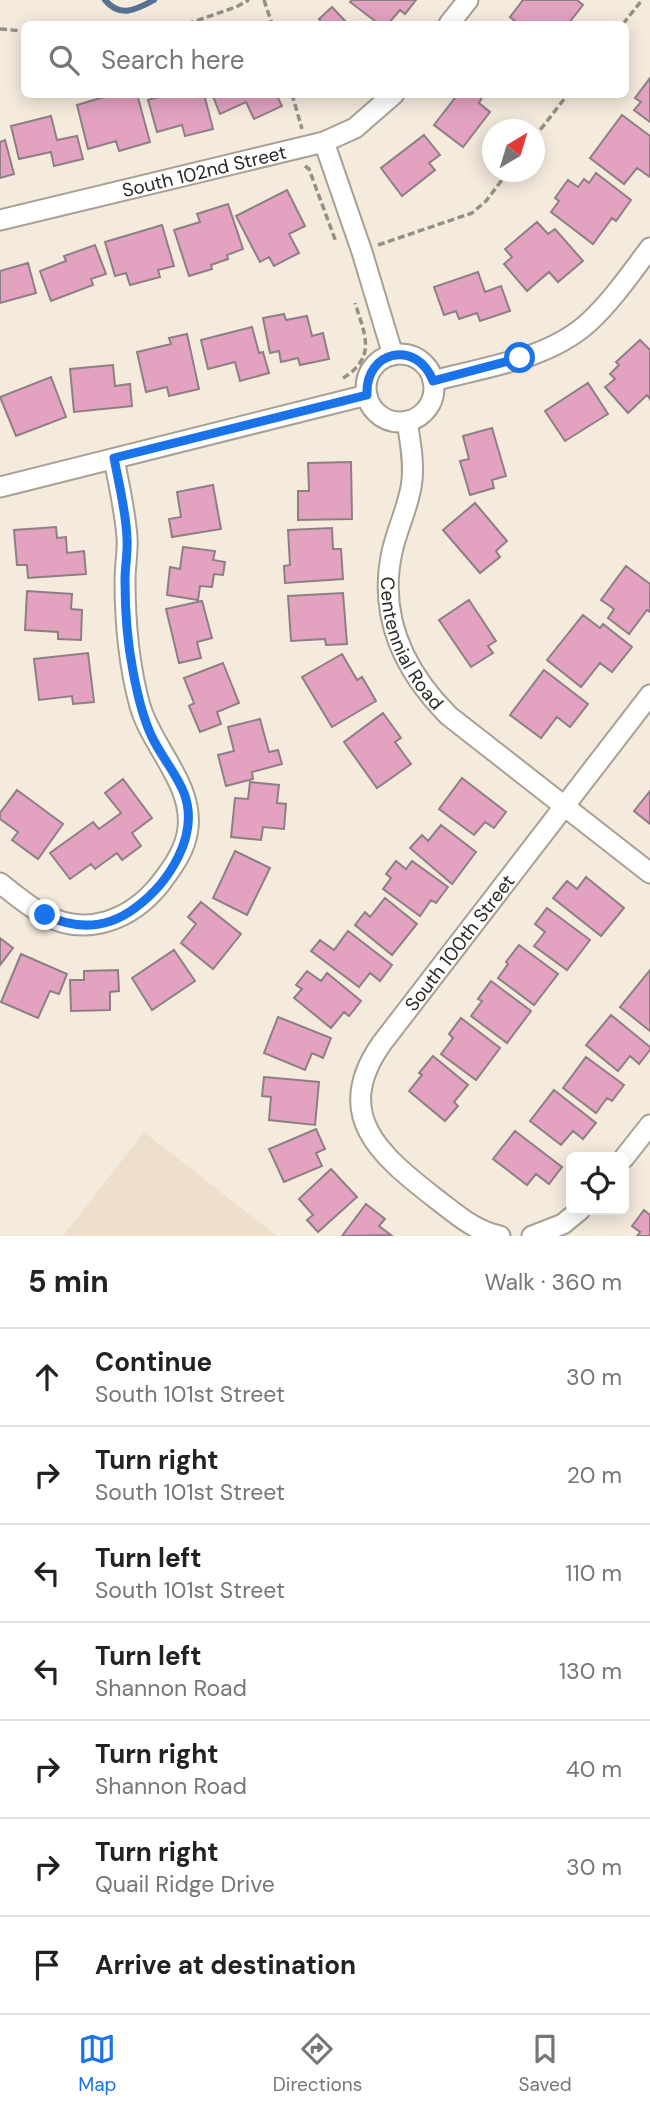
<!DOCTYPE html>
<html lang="en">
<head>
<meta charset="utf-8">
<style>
  body { margin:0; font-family:"DM Sans",sans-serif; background:#f6f6f6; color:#222 }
  .controls { position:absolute; right:21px; bottom:21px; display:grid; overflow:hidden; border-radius:10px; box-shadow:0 4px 18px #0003 }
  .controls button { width:63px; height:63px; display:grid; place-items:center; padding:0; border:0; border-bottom:2px solid #e0e0e0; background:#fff; color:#222; font:35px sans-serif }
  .compass { position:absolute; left:482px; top:119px; width:63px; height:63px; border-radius:50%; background:#fff; box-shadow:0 4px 18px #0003; rotate:38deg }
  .stop { position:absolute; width:21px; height:21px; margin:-16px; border:5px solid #1a73e8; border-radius:50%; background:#fff }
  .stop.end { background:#1a73e8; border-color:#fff; box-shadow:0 2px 7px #0008 }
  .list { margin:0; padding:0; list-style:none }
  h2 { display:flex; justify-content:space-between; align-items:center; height:91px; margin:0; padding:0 28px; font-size:30px }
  h2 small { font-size:23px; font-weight:400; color:#767676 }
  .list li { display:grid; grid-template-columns:46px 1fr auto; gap:21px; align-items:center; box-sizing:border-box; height:98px; padding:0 28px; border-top:2px solid #e0e0e0 }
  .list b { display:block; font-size:26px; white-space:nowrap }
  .list p { margin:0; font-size:23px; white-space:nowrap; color:#767676 }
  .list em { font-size:23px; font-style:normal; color:#767676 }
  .icon { flex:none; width:38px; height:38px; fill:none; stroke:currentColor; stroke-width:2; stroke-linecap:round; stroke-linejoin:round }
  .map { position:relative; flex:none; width:650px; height:1236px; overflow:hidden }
  .search { position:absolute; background:#fff; box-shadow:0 4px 18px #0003; left:21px; right:21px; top:21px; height:77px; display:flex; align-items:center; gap:18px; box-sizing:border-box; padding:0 24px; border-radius:10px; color:#767676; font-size:26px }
  .sheet { height:777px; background:#fff }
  nav { display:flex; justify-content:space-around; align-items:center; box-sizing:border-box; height:98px; border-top:2px solid #e0e0e0; background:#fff; font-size:19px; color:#767676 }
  nav a { display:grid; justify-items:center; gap:4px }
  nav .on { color:#1a73e8 }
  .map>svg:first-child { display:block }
  .built { fill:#eddfcb }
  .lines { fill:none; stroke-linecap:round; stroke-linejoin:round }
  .stream { stroke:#577192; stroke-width:6 }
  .building { fill:#e2a2c0; stroke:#8e7f85; stroke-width:2 }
  .minor-casing { stroke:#a9a094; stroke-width:23 }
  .path { stroke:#968f85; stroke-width:3.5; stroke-dasharray:7 3.5; stroke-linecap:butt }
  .minor { stroke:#fff; stroke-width:19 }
  .route { stroke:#1a73e8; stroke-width:9 }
  .labels { text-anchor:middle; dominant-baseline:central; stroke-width:7; stroke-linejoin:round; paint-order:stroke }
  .street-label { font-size:19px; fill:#2b2722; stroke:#f5ebdd }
</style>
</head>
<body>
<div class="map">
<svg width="650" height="1236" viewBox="0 0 650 1236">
  <rect width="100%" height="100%" fill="#f5ebdd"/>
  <!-- built -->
  <path class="built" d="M144,1132L277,1236H63Z"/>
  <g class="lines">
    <!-- stream -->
    <path class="stream" d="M105,0C120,18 136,10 154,0"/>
  </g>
  <!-- building -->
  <path class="building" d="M352,0H416L405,14L400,10L388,24H379L350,2Z
    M523,0H577L583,5L568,24H519L510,17Z
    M332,7L348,24H323L319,19Z
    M650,78V122L634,110L641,102L635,98Z
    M114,94H137L150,142L119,151L116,141L88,149L77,105Z
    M167,94H204L213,129L185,136L182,125L157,132L148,100Z
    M212,94H276L282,106L254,119L246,102L220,114Z
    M458,94H484L479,103L490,112L463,147L434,125Z
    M622,115L650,136V177L637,168L624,184L590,158Z
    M51,116L57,140L77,136L83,159L54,166L51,152L19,159L11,126Z
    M424,135L440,155L429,163L435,170L402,196L381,168Z
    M5,140L14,174L0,178V142Z
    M596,173L631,200L616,221L612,218L593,244L551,212L559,201L555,198L568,180L578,187L584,179L589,183Z
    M287,190L305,226L289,234L299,253L274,266L269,257L260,262L236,216Z
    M228,204L243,249L227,255L228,259L211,265L212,269L189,276L174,230L200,222L197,214Z
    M537,222L548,234L555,229L583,261L558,282L549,272L527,291L504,264L512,257L505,249Z
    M162,225L174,266L158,270L160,277L130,285L126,273L115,276L105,242Z
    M95,245L106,274L91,279L93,285L51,301L40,271L66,261L64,256Z
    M28,263L36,293L0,303V271Z
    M478,272L485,292L501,286L510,311L480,321L477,313L459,319L456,311L444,315L434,287Z
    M284,314L286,320L307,316L312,336L323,333L329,359L300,365L298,358L281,362L279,351L270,353L263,318Z
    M252,327L259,353L263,352L269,373L240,381L235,362L208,369L201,340Z
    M187,334L199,389L169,396L167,387L146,392L137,352L171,344L169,338Z
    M640,340L650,350V399L647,395L628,413L605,387L615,379L610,374L619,365L616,362Z
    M113,365L115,386L130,384L132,406L74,412L70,369Z
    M51,377L66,417L16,436L0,397Z
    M588,383L608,414L565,441L545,411Z
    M492,428L506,476L492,480L494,488L470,495L460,461L469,459L463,436Z
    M351,462L352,519L298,520V491H309L308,463Z
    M213,485L221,529L172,537L169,519L181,517L177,492Z
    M475,503L507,541L496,551L500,557L480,573L443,530Z
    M56,527L57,538L66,537L67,553L84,551L86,574L28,578L27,565H17L14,530Z
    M332,528L333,549H341L343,579L285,583L284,566L290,565L288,530Z
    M183,547L215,551L213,560L225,562L223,575L214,574L212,587L200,586L198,600L167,595L170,567L180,569Z
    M626,566L650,584V612L647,610L629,634L608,618L614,609L601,600Z
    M27,591L72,594L71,609L82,610L81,640L58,639V632L25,630Z
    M343,593L347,644L326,645L325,639L291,641L288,596Z
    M469,600L496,641L488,646L493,653L471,667L439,620Z
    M202,601L212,638L197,642L201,658L179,663L166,609Z
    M583,615L600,628L603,624L632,647L612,672L600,663L581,687L547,660Z
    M88,653L94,702L73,704L72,696L39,700L34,659Z
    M342,654L357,680L362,677L376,701L332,727L302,677Z
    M223,663L239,703L217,712L221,724L200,732L189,706L194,703L184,678Z
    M544,670L588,704L570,727L557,717L541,738L510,715Z
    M383,713L401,738L395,742L411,764L377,788L344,742Z
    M260,719L269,752L278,750L282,764L252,772L253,779L226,786L218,755L234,751L228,727Z
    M462,778L506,812L494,828L485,822L474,835L439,809Z
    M123,779L152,818L132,833L141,846L122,860L117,853L95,869L91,864L70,879L50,853L93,822L99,829L121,813L105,793Z
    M250,782L279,785L277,803L286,804L284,829L263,827L261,840L231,837L235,798L248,799Z
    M17,790L63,824L38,859L12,840L18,832L0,819V813Z
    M650,791V824L634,811Z
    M441,825L476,852L452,884L410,848L422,835L428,841Z
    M235,851L270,868L247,915L213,898Z
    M396,861L406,869L412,861L448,887L436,903L431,900L420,916L383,889L391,878L386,874Z
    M586,877L624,908L601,936L553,898L567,881L577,889Z
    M385,898L417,924L392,955L355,925L365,912L370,917Z
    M201,902L241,934L213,969L181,943L196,924L188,917Z
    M547,908L590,940L567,970L534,946L545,932L535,924Z
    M348,931L392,965L380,981L370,973L359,987L311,951L320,940L334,950Z
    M0,938L13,948L0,965Z
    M519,945L558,974L534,1005L498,978L508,964L506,962Z
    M174,950L195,981L152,1010L132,978Z
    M21,954L67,974L59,994L50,991L38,1018L1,1002Z
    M118,970L119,991L110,992V1010L71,1011L70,980H84V971Z
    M650,970V1031L620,1007Z
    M307,971L321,981L327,973L361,1001L349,1016L344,1012L331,1028L294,998L302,989L296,985Z
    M491,981L531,1011L507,1043L471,1016L482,1001L478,999Z
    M611,1015L650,1047V1050L639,1064L630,1056L618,1071L586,1045Z
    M278,1017L331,1038L323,1058L312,1053L305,1070L264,1053Z
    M461,1018L500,1048L476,1080L441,1054L453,1038L449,1034Z
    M433,1056L468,1085L454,1102L458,1106L445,1121L409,1091L422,1075L419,1073Z
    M586,1057L624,1085L612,1101L607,1098L596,1113L563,1088Z
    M264,1077L319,1082L315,1125L269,1120L271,1097L262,1096Z
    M554,1090L596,1123L583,1139L573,1131L561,1145L530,1121Z
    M316,1129L325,1149L316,1153L322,1166L284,1182L269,1149Z
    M515,1131L562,1167L549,1184L536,1174L527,1185L493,1159Z
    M331,1169L357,1197L318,1232L307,1220L313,1215L299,1199Z
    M366,1204L385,1219L379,1226L391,1235L342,1236Z
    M644,1210L650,1215V1236H637L640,1232L632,1226Z"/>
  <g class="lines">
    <!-- minor casing -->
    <g class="minor-casing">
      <g id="minor">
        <path d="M449,24L468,0"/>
        <path d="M324,142L362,252L393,355"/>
        <path id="s1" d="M0,220L324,142L355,128L394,94"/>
        <circle cx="400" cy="388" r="34"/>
        <path d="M433,381C484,367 547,360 588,323C612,301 631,273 650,248"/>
        <path id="s2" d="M407,421C410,441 414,460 412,480C410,504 397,528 392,552C378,616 404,671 449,716L650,873"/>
        <path d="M0,487L367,395"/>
        <path d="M0,883C14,894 28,906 43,914C86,938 131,920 160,884C173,867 186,849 188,828C193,784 152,747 140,706C129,666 125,621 125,580C125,566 128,551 127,537C125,511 119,485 114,459"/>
        <path d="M624,1158L650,1125"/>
        <path id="s3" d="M500,1236C474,1231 455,1213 435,1198C380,1155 331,1115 382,1043L650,695"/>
        <path d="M532,1236L563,1224L580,1210"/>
      </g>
    </g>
    <!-- path -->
    <path class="path" d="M264,0L272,24
      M187,24L236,7L249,0
      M623,24L642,0
      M0,29L24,31
      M292,94L302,129
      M534,138L568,94
      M305,166L309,169L336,242
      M378,245L472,213L486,201L508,172
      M343,378C377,357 365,335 355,303"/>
    <!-- minor -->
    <use href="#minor" class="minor"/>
  </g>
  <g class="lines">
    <!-- route -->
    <path class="route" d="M45,915C77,930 107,929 135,908C169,883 200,835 184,793C176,773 161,756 152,737C142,716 137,693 133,671C127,641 125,610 125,580C125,566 128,552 127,538C126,511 119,485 114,458L367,395C365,350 417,339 433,381L520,358"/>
  </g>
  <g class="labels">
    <!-- street labels -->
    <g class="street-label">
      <text stroke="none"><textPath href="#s1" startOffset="210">South 102nd Street</textPath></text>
      <text stroke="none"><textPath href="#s2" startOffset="231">Centennial Road</textPath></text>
      <text stroke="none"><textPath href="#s3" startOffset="392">South 100th Street</textPath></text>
    </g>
  </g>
</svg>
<div class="controls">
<button><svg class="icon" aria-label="locate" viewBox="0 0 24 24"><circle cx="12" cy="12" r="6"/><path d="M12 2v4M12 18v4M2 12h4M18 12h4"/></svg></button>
</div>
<svg class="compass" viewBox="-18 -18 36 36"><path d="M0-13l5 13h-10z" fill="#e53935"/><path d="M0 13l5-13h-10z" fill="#767676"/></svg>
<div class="stop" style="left:520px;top:358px"></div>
<div class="stop end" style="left:45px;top:915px"></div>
<div class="search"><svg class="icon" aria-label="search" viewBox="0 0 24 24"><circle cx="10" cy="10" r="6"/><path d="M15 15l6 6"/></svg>Search here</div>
</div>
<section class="sheet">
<h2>5 min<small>Walk · 360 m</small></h2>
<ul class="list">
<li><svg class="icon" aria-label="ahead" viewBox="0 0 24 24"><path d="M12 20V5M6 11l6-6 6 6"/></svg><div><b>Continue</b><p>South 101st Street</p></div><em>30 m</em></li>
<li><svg class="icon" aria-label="right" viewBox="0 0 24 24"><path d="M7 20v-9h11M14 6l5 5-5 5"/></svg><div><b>Turn right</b><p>South 101st Street</p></div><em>20 m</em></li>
<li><svg class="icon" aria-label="left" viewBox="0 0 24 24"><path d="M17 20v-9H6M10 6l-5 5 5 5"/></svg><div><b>Turn left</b><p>South 101st Street</p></div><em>110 m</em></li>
<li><svg class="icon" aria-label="left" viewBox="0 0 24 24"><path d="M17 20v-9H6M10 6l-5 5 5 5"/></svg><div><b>Turn left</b><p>Shannon Road</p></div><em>130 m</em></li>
<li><svg class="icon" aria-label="right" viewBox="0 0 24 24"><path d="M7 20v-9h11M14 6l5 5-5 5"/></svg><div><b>Turn right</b><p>Shannon Road</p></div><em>40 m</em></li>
<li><svg class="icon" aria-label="right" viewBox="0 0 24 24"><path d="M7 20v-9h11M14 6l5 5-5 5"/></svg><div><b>Turn right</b><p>Quail Ridge Drive</p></div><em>30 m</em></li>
<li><svg class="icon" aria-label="arrive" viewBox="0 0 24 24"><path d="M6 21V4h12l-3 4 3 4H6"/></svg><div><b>Arrive at destination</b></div></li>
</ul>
</section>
<nav>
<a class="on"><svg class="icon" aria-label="map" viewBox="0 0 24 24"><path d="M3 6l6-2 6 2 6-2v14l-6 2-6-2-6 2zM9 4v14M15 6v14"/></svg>Map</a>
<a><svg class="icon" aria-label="directions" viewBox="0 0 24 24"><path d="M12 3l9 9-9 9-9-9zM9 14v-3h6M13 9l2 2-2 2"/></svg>Directions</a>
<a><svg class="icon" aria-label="saved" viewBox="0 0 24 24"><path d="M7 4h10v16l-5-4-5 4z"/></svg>Saved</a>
</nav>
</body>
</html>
